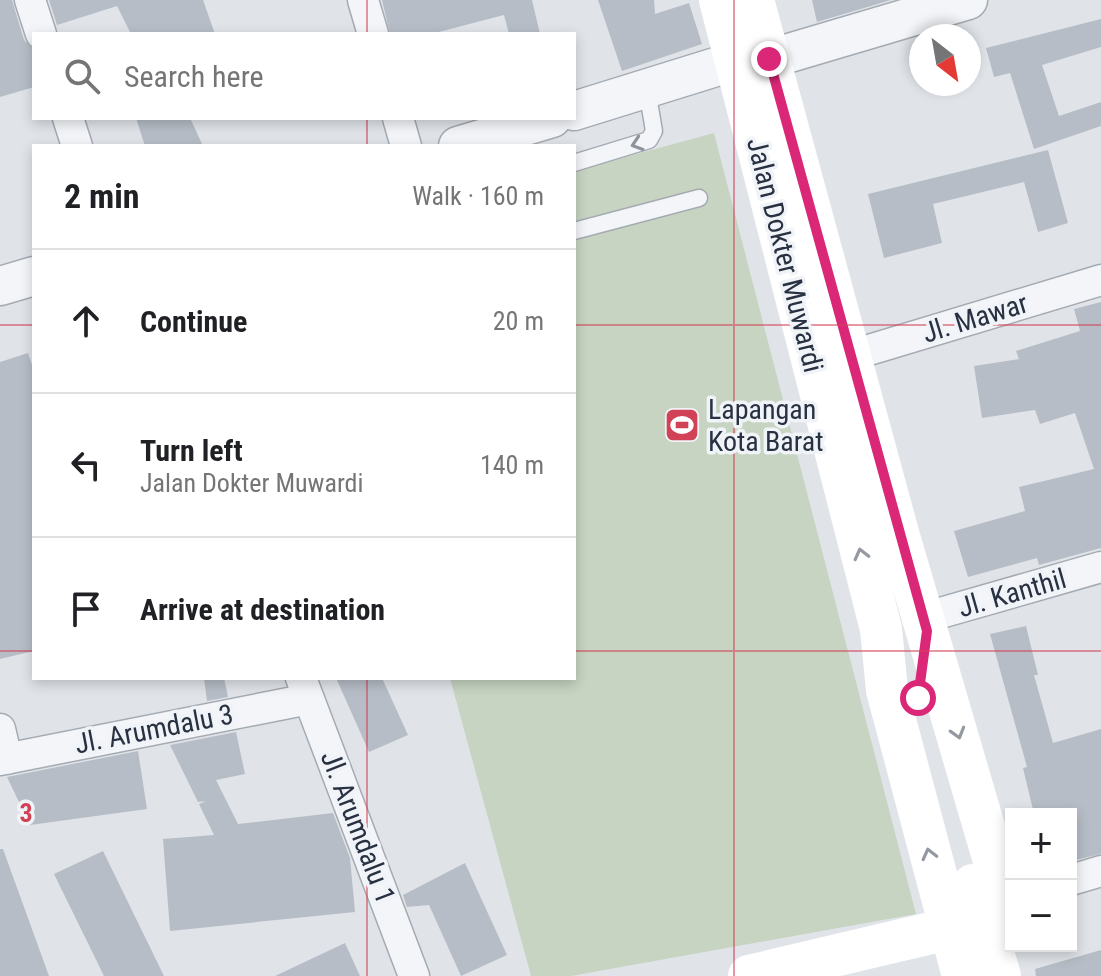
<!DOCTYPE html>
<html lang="en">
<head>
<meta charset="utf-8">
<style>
  body { margin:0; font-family:"Roboto Condensed",sans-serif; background:#f2f2f2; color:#202124 }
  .controls { position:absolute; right:24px; bottom:24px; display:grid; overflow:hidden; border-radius:0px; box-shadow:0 4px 12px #0003 }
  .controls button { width:72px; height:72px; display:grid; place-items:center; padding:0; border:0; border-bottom:2px solid #e0e0e0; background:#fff; color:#202124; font:40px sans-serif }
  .compass { position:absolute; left:909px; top:24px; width:72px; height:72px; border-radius:50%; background:#fff; box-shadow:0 4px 12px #0003; rotate:149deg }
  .stop { position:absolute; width:24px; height:24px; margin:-18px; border:6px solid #db2777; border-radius:50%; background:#fff }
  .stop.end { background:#db2777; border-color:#fff; box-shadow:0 2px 8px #0008 }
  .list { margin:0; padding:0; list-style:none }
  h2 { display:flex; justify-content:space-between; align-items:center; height:104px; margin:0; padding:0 32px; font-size:34px }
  h2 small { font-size:26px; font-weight:400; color:#757577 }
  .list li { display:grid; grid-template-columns:52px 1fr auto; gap:24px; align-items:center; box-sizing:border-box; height:144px; padding:0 32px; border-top:2px solid #e0e0e0 }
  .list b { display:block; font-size:30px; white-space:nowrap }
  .list p { margin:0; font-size:26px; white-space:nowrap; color:#757577 }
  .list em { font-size:26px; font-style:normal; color:#757577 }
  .icon { flex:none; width:44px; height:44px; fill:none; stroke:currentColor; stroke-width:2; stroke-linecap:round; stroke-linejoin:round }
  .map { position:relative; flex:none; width:1101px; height:976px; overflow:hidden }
  .search { position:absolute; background:#fff; box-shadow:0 4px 12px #0003; left:32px; top:32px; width:544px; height:88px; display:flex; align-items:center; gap:20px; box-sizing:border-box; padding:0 28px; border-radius:0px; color:#757577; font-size:30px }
  .panel { position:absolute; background:#fff; box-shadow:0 4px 12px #0003; left:32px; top:144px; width:544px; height:536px; border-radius:0px }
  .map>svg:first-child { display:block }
  .green { fill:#c6d4c1 }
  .building { fill:#b7bdc6 }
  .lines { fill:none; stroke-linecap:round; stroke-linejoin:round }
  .service-casing { stroke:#a5abb3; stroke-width:19 }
  .minor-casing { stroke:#a5abb3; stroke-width:33 }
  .tertiary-casing { stroke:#a5abb3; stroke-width:41 }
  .service { stroke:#f3f5f8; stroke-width:16 }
  .minor { stroke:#f3f5f8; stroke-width:30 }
  .tertiary { stroke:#f3f5f8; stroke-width:38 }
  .secondary { stroke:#fff; stroke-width:42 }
  .oneway { stroke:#8e939c }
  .oneway2 { stroke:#9498a0 }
  .route { stroke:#db2777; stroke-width:10 }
  .grid { fill:none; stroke:#d24257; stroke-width:2; stroke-opacity:0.55 }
  .labels { text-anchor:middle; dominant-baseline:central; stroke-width:7; stroke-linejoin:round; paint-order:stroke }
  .street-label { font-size:28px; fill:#283141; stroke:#f0f3f7 }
  .poi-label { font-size:28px; fill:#283141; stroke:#f0f3f7; text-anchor:start }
  .grid-label { font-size:26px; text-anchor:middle; font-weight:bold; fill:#d24257; stroke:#f0f3f7; stroke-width:7; stroke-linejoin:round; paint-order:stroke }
</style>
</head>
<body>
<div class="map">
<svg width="1101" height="976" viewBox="0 0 1101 976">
  <rect width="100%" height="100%" fill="#e0e4e9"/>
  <!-- green -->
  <path class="green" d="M714,133L916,914L571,976H531L450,678H574V171Z"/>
  <!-- building -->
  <path class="building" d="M0,0H12L24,40L34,50V87L0,97Z
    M49,0H203L215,34H131L117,6L57,25Z
    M382,0H532L540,34H509L504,15L431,34H390Z
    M598,0H654L655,14L689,3L702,44L622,71Z
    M812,0H891L817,22Z
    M1101,19V47L1042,65L1059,116L1101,102V126L1034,149L1010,73L994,77L986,48Z
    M136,118H190L203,146H145Z
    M1048,150L1068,223L1038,232L1024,182L933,204L942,243L884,258L868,194Z
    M1101,302V548L1039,565L1037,558L968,577L954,531L1025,511L1019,487L1094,469L1075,413L1040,424L1035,410L982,418L974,366L1019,359L1016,351L1080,331L1074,309Z
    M28,353L34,371V651L0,659V362Z
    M1026,626L1038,675H1034L1053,743L1101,729V854L1071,861V814H1034L1023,768L1027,767L990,634Z
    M204,678H224L228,697L207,701Z
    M336,678H382L408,735L369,752Z
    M236,732L245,774L216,780L238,824L333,813L350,858L355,912L170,931L163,839L214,835L199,804L206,801L198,802L170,745Z
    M138,751L147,809L30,825L7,777Z
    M0,849H3L49,976H0Z
    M103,851L144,935L164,976H104L54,874Z
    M465,863L507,955L461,976L429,905L407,907L403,895Z
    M345,943L360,976H275Z
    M1101,950V976H1036L1035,969Z"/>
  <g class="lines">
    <!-- service casing -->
    <g class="service-casing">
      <path id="service" d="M574,163L649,140L654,131L647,90
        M574,231L699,198"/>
    </g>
    <!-- minor casing -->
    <g class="minor-casing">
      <path id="minor" d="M30,0L41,34
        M363,0L373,34
        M68,118L77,146
        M398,118L406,146
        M849,356L1101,280
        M923,618L1101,567
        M301,678L414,976
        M0,729L7,759
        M0,760L309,699
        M1071,880L1101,871"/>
    </g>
    <!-- tertiary casing -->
    <g class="tertiary-casing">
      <path id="tertiary" d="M769,59L968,0
        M574,111L735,61
        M458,146L552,118
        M0,286L34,276"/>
    </g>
    <!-- service -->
    <use href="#service" class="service"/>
    <!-- minor -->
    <use href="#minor" class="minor"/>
    <!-- tertiary -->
    <use href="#tertiary" class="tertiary"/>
    <!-- secondary -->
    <path class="secondary" d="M720,0L881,629L887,690L963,976
      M753,0L898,533L1011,919
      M973,885L1000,976
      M749,976L948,929"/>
  </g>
  <!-- one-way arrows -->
  <defs><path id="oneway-chevron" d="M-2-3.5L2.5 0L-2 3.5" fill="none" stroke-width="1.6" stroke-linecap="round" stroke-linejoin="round" transform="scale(2)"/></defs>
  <use class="oneway" href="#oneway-chevron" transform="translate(637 144) rotate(162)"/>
  <g class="oneway2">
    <use href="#oneway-chevron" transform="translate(861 554) rotate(-104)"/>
    <use href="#oneway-chevron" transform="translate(958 733) rotate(74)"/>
    <use href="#oneway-chevron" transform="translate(929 854) rotate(-104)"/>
  </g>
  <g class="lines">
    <!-- route -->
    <path class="route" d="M769,59L927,631L918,698"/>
  </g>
  <!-- grid -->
  <path class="grid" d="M367,0V34M734,0V976M367,118V146M0,325H34M574,325H1101M0,651H34M574,651H1101M367,678V976"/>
  <!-- icons -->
  <defs>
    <g id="stadium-square" transform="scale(1.8)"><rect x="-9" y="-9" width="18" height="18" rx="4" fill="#d24257" stroke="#f0f3f7"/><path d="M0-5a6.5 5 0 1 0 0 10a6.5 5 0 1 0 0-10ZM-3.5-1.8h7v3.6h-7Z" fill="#fff"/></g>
  </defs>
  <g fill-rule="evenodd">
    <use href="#stadium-square" x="682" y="425"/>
  </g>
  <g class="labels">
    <!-- street labels -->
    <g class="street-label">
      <text transform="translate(785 255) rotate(76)">Jalan Dokter Muwardi</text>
      <text transform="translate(975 318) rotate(-17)">Jl. Mawar</text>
      <text transform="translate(1012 593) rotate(-16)">Jl. Kanthil</text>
      <text transform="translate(154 729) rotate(-11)">Jl. Arumdalu 3</text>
      <text transform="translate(358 827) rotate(69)">Jl. Arumdalu 1</text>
    </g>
    <!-- poi labels -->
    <g class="poi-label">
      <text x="708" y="409">Lapangan<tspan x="708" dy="32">Kota Barat</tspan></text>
    </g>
  </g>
  <g class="grid-label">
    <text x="26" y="822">3</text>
  </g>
</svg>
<div class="controls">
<button>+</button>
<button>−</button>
</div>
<svg class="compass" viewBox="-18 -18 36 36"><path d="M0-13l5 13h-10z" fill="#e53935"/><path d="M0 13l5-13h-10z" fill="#757577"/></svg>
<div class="stop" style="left:918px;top:698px"></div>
<div class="stop end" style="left:769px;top:59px"></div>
<div class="search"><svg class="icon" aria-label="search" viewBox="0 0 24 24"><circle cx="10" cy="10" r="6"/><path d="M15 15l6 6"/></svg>Search here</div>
<section class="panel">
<h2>2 min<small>Walk · 160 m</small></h2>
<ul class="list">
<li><svg class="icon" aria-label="ahead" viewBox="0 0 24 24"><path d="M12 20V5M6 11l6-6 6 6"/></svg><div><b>Continue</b></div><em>20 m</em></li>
<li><svg class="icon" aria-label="left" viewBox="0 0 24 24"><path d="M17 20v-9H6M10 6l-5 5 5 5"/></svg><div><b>Turn left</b><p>Jalan Dokter Muwardi</p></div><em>140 m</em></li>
<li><svg class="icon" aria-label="arrive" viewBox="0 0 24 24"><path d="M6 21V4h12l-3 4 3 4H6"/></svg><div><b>Arrive at destination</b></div></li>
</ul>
</section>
</div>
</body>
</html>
